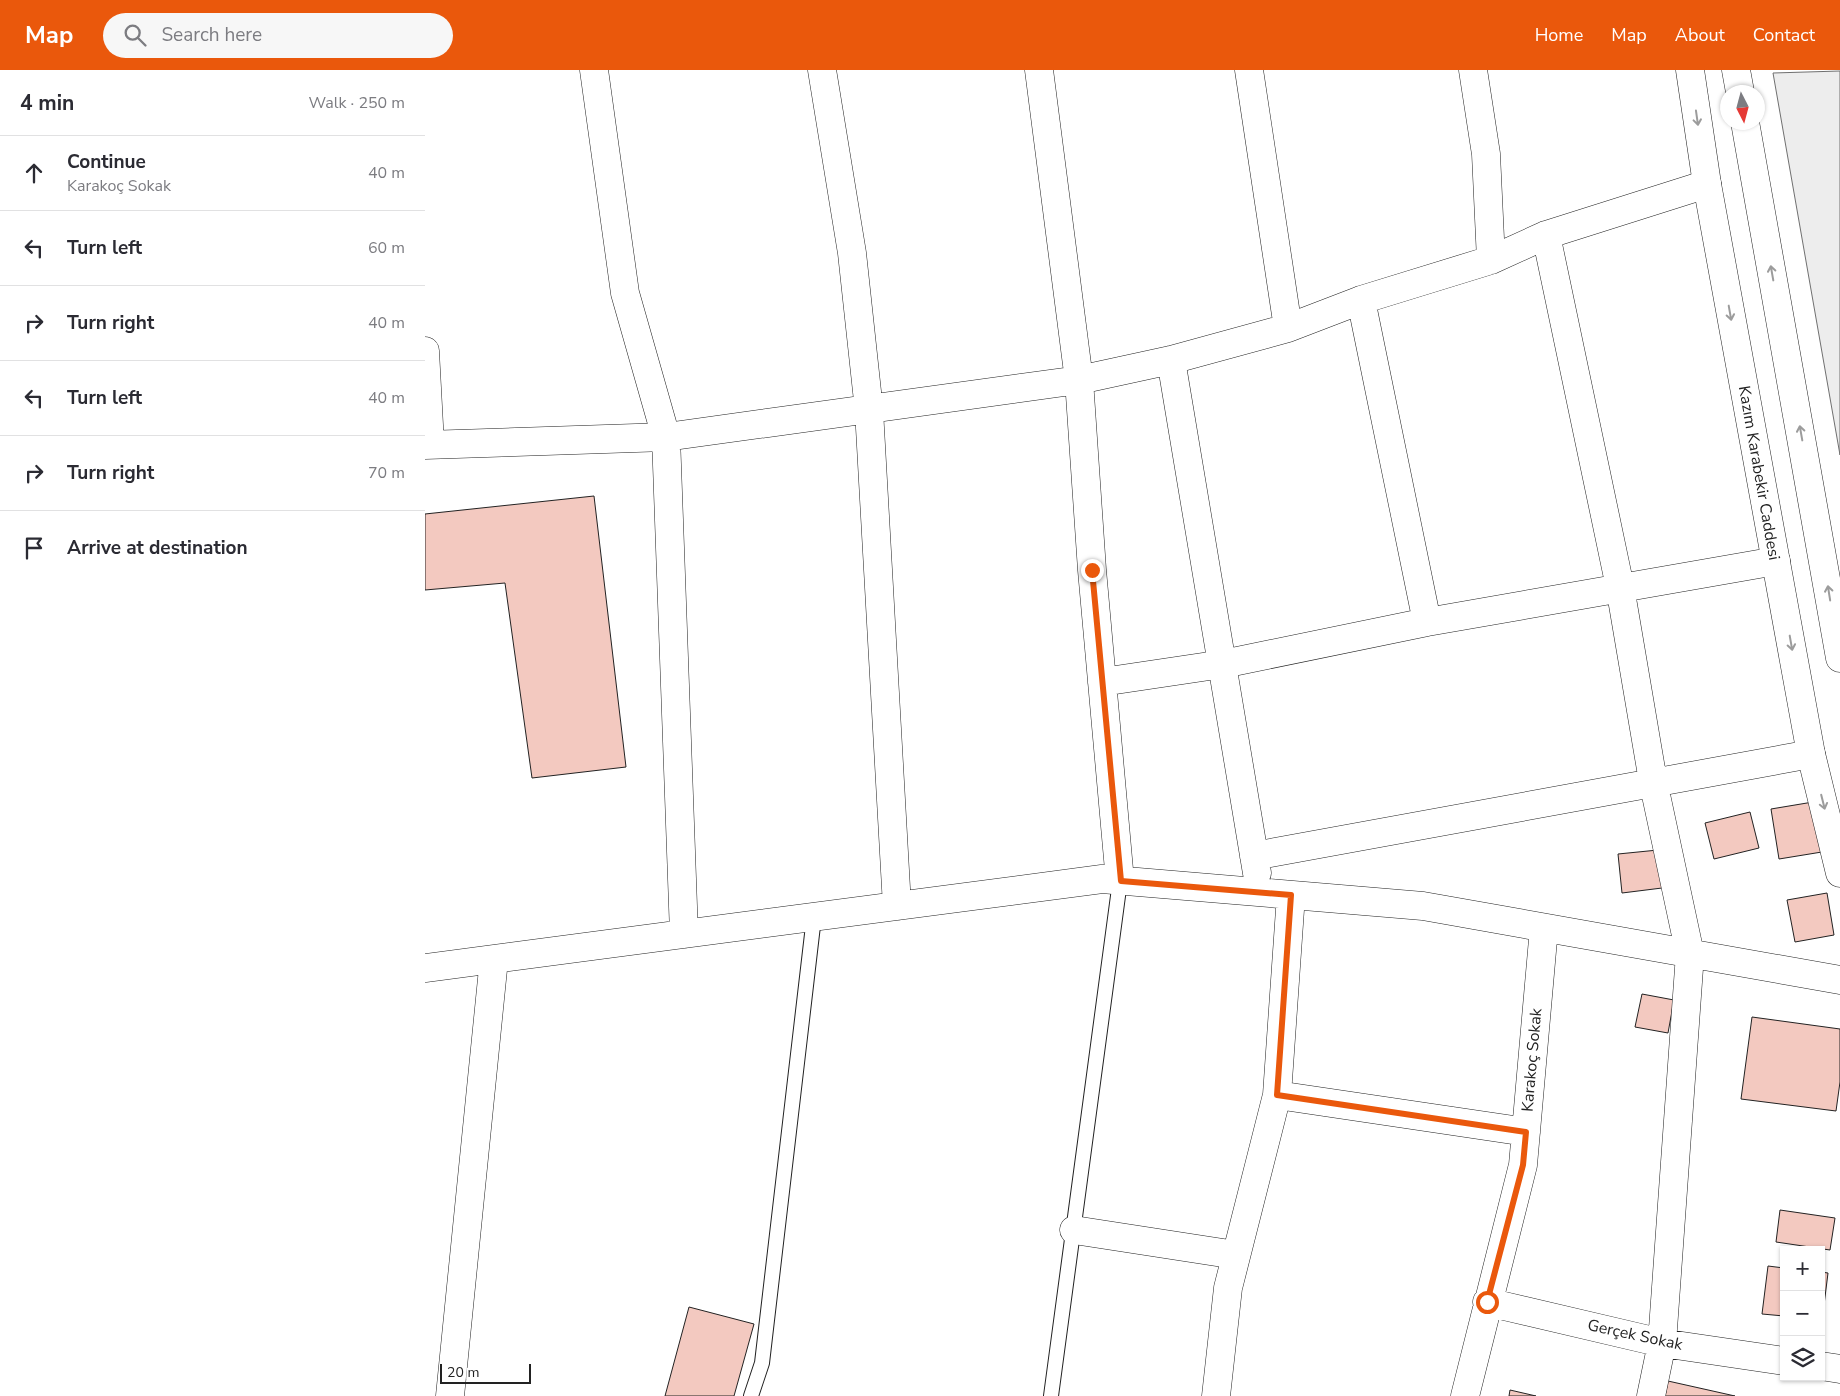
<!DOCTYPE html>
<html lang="en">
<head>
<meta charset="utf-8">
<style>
  body { margin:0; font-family:"Nunito Sans",sans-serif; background:#f7f7f7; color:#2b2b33 }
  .controls { position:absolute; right:15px; bottom:15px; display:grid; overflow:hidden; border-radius:0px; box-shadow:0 1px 4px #0004 }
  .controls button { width:45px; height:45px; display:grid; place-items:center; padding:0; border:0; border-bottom:1px solid #e1e1e2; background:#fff; color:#2b2b33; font:25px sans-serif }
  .compass { position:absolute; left:1295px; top:15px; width:45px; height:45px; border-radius:50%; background:#fff; box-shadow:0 1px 4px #0004; rotate:174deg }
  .scale { position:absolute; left:15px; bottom:12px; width:91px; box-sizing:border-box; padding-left:5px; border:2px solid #222; border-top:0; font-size:14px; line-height:18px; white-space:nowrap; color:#222; -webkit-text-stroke:4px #fff; paint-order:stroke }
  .stop { position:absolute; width:15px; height:15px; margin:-11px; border:4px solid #ea580c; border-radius:50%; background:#fff }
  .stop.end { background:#ea580c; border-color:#fff; box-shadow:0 1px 5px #0008 }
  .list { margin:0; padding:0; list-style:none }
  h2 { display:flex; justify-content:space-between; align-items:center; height:65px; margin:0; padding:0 20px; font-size:21px }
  h2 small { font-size:16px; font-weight:400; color:#7c7c81 }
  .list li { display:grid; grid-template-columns:32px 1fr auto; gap:15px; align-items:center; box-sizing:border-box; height:75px; padding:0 20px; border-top:1px solid #e1e1e2 }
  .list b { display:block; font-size:19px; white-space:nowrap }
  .list p { margin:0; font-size:16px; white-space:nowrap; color:#7c7c81 }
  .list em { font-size:16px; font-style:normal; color:#7c7c81 }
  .icon { flex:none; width:28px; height:28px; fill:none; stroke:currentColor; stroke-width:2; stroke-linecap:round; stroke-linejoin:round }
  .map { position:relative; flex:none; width:1415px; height:1326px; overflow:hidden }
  header { display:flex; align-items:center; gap:30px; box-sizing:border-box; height:70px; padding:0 25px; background:#ea580c; color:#fff }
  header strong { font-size:24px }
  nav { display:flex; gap:28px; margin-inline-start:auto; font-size:18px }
  .search { width:350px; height:45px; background:#f7f7f7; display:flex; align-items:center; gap:12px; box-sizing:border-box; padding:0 18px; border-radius:28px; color:#7c7c81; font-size:19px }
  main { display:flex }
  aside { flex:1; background:#fff }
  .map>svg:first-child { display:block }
  .parking { fill:#ededed; stroke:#6f6f6f }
  .building { fill:#f3c9c0; stroke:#222 }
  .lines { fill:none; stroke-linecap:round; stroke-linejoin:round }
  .service-casing { stroke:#222; stroke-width:16 }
  .minor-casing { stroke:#222; stroke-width:29 }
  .primary-casing { stroke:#222; stroke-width:29 }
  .service { stroke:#fff; stroke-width:14 }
  .minor { stroke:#fff; stroke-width:28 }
  .primary { stroke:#fff; stroke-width:28 }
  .oneway { stroke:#9c9c9c }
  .route { stroke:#ea580c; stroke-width:6 }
  .labels { text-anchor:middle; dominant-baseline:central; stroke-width:4; stroke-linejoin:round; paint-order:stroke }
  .street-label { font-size:16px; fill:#222; stroke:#fff }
</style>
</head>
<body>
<header>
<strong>Map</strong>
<div class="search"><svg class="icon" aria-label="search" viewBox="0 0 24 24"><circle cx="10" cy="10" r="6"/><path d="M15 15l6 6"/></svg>Search here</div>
<nav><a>Home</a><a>Map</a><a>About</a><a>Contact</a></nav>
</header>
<main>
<aside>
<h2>4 min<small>Walk · 250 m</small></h2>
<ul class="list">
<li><svg class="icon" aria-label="ahead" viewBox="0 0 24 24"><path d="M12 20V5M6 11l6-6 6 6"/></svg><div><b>Continue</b><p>Karakoç Sokak</p></div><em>40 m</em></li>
<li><svg class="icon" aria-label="left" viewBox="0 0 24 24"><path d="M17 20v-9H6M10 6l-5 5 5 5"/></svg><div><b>Turn left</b></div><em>60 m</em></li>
<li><svg class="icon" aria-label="right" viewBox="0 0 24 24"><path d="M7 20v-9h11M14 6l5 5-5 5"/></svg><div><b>Turn right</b></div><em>40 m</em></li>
<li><svg class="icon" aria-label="left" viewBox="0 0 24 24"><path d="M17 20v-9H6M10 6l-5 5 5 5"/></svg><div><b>Turn left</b></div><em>40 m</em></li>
<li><svg class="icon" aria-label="right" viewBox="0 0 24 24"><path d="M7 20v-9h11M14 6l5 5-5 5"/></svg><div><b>Turn right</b></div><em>70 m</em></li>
<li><svg class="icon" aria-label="arrive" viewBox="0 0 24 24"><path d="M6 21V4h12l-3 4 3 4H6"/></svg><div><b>Arrive at destination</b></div></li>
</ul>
</aside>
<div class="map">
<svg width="1415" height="1326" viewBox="0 0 1415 1326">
  <rect width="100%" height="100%" fill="#fff"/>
  <!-- parking -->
  <path class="parking" d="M1415,1V385L1348,3Z"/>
  <!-- building -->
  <path class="building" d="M169,426L201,697L107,708L80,513L0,520V444Z
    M1394,731L1403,781L1354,789L1346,739Z
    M1325,742L1334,778L1289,789L1280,753Z
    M1233,780L1237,818L1197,823L1193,784Z
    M1402,823L1409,865L1370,872L1362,830Z
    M1217,924L1249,930L1243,963L1210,957Z
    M1327,947L1415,959V1012L1411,1041L1316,1029Z
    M1355,1140L1410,1148L1405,1180L1351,1172Z
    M1343,1196L1359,1198V1246L1337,1244Z
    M1396,1202L1403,1203L1397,1251H1396Z
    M264,1237L329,1254L309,1326H240Z
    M1243,1311L1310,1326H1240Z
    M1085,1320L1111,1326H1084Z"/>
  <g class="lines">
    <!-- service casing -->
    <g class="service-casing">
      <path id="service" d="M326,1326L337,1293L389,847
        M626,1326L695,811"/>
    </g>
    <!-- minor casing -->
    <g class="minor-casing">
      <path id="minor" d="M169,0L200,223L241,367L259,864
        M397,0L427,183L444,340L472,836
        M614,0L654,310L667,500L695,811
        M824,0L863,258
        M1048,0L1061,84L1066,190
        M1121,165L1195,517L1228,711L1265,884L1237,1273L1226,1326
        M936,230L1002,552
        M0,281L5,374
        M746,290L832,803
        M0,375L241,367L654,310L746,290L863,258L936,230L1066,190L1121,165L1282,114
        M677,612L798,594L1002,552L1351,491
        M829,786L1386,684
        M0,898L677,809L998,836L1415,910
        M852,1025L1101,1062
        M649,1160L811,1185
        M1062,1232L1237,1273L1359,1291
        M1396,1296L1415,1299
        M25,1326L69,889
        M791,1326L803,1218L852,1025L866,825
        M1040,1326L1098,1095L1119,858"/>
    </g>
    <!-- primary casing -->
    <g class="primary-casing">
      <path id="primary" d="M1265,0L1282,114L1386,684L1415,803
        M1311,0L1315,22
        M1320,52L1415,588"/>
    </g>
    <!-- service -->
    <use href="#service" class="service"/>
    <!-- minor -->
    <use href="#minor" class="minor"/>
    <!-- primary -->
    <use href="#primary" class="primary"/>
  </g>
  <!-- one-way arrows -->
  <defs><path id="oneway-shaft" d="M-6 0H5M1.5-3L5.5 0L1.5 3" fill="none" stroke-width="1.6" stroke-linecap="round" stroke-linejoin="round" transform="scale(1.25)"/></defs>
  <g class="oneway">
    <use href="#oneway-shaft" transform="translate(1272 48) rotate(82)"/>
    <use href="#oneway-shaft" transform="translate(1347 203) rotate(-100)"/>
    <use href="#oneway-shaft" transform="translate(1305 243) rotate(80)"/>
    <use href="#oneway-shaft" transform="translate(1376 363) rotate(-100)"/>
    <use href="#oneway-shaft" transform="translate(1404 523) rotate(-99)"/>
    <use href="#oneway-shaft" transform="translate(1366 573) rotate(80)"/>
    <use href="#oneway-shaft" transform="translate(1398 732) rotate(76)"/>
  </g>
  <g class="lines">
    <!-- route -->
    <path class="route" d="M667,500L696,811L866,825L852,1025L1101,1062L1098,1095L1062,1232"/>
  </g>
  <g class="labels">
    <!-- street labels -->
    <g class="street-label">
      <text transform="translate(1334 403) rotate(80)">Kazım Karabekir Caddesi</text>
      <text transform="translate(1107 990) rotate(-85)">Karakoç Sokak</text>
      <text transform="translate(1210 1265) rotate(12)">Gerçek Sokak</text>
    </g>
  </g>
</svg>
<div class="controls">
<button>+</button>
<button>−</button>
<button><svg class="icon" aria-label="layers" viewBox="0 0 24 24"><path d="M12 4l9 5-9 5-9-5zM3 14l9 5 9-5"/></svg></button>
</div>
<svg class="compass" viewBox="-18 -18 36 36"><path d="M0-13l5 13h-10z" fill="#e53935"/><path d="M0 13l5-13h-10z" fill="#7c7c81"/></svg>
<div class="scale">20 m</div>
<div class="stop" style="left:1062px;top:1232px"></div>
<div class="stop end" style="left:667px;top:500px"></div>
</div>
</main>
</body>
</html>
